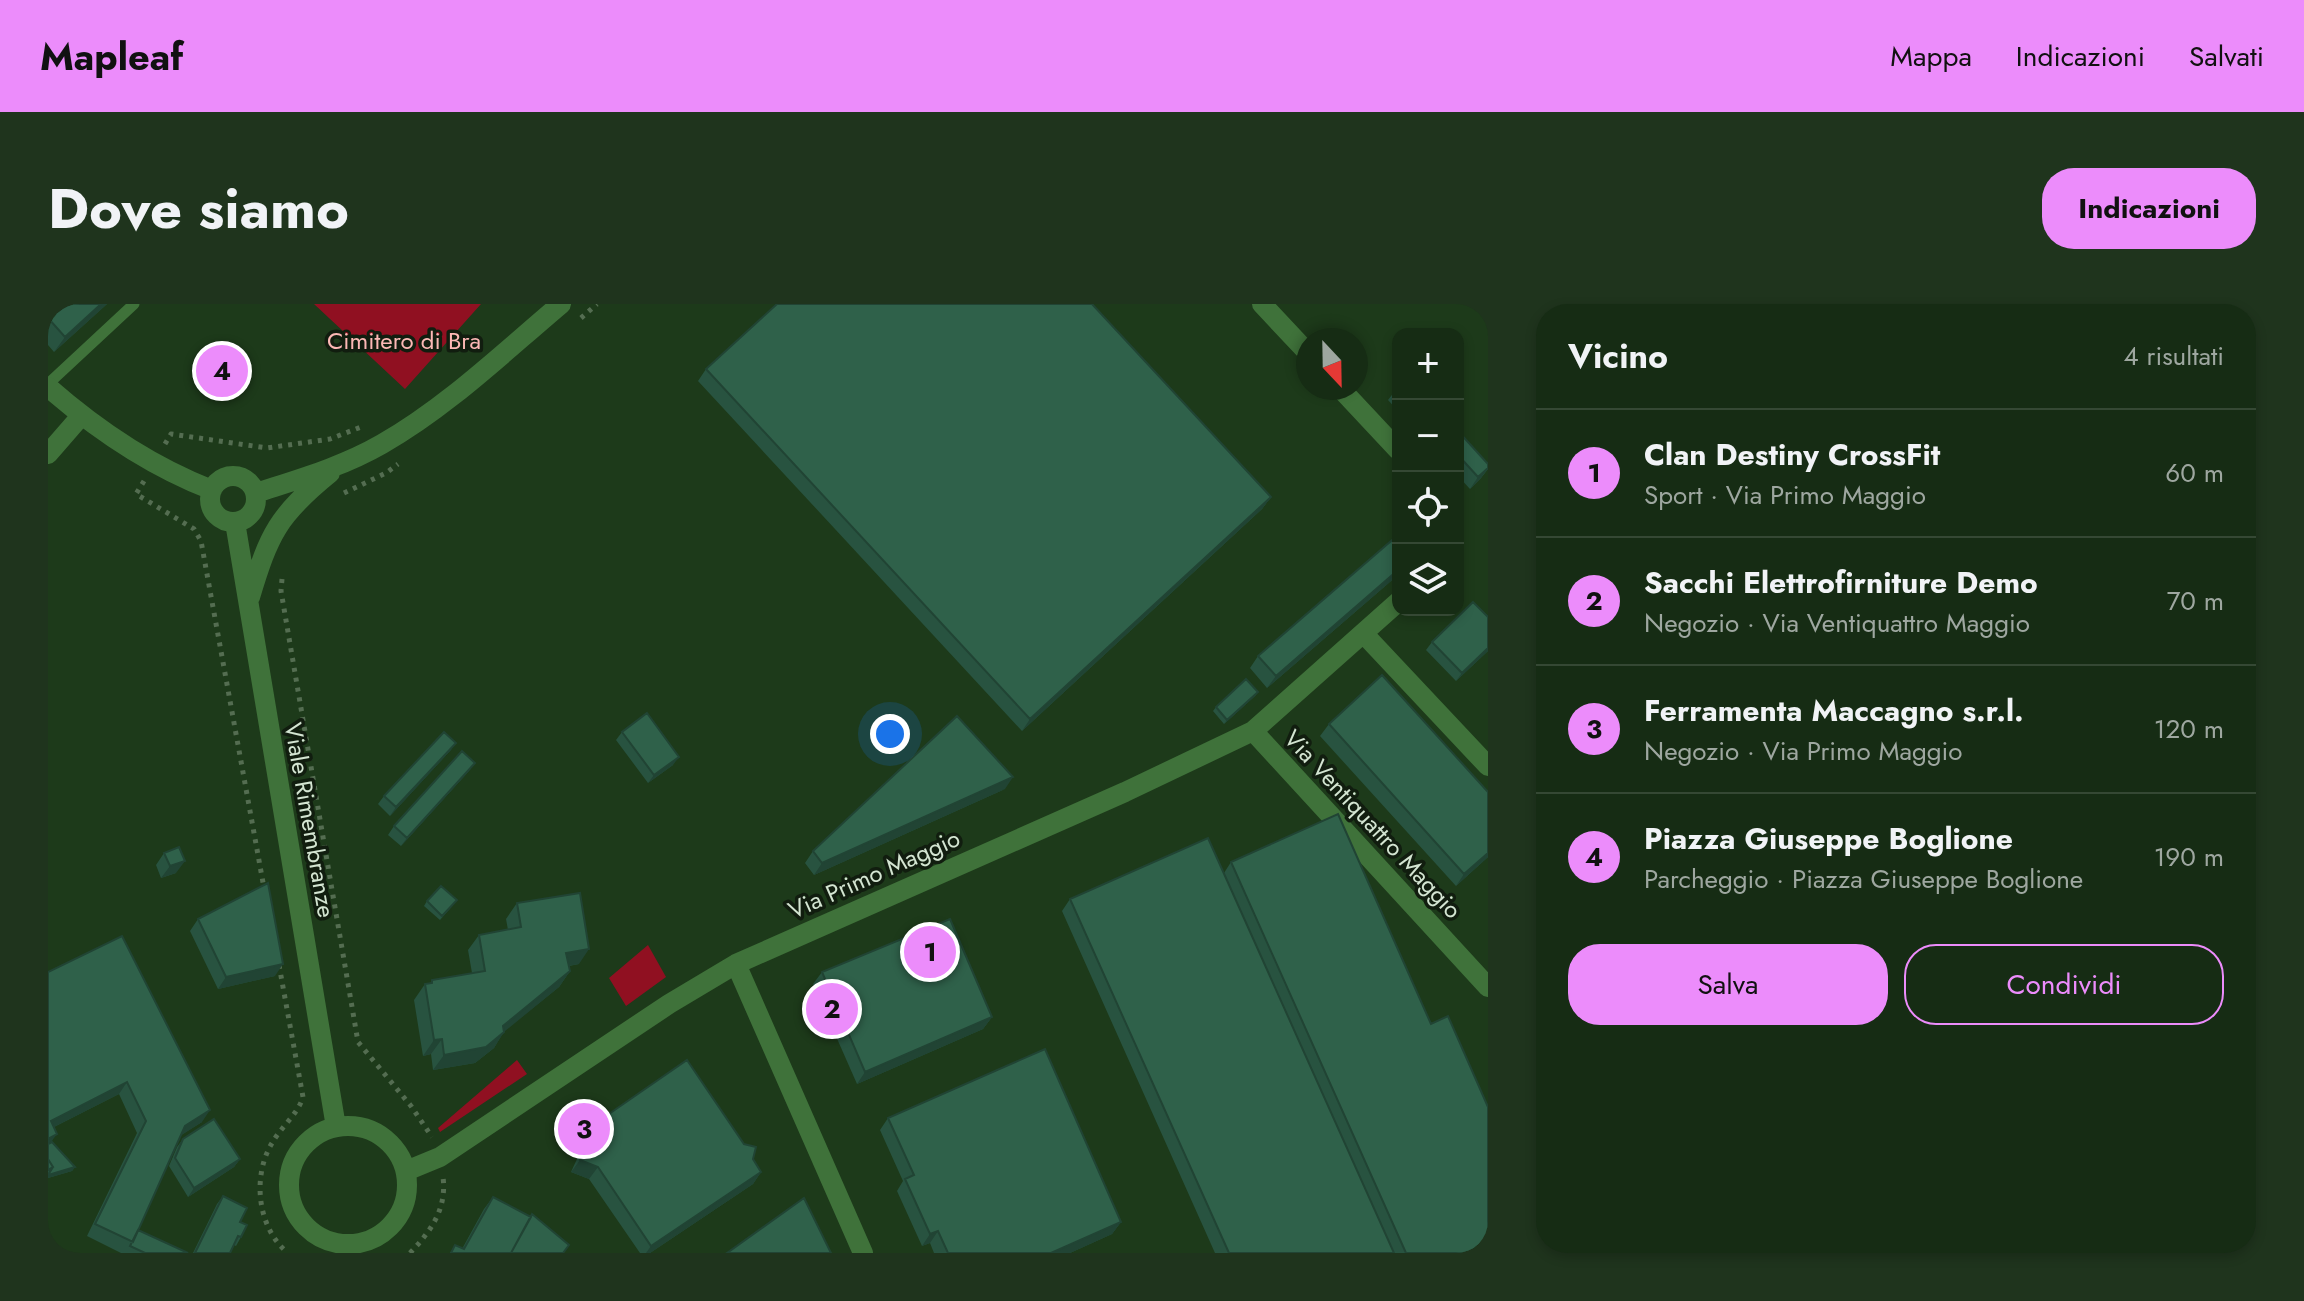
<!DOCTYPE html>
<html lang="it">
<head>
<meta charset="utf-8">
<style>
  body { margin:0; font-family:Jost,sans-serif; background:#1f341d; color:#f1f3f6 }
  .controls { position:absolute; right:24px; top:24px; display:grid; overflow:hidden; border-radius:16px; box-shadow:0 4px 12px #0003 }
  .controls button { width:72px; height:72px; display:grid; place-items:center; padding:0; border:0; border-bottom:2px solid #354834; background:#162c14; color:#f1f3f6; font:40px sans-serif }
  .compass { position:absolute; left:1248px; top:24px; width:72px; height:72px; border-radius:50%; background:#162c14; box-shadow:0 4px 12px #0003; rotate:158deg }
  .you { position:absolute; left:842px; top:430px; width:28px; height:28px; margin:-20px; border:6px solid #fff; border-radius:50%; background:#1a73e8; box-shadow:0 0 0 12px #1a73e833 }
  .badge { display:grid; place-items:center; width:52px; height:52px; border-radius:50%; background:#ec8cfb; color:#111; font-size:26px; font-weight:700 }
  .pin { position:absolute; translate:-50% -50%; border:4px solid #fff; box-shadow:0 2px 8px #0006 }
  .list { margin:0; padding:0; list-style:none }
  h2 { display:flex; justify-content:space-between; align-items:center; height:104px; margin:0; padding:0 32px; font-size:34px }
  h2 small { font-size:26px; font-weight:400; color:#9ea7a0 }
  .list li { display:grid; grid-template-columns:52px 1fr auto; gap:24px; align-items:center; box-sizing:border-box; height:128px; padding:0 32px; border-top:2px solid #354834 }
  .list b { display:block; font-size:30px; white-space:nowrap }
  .list p { margin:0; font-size:26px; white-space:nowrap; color:#9ea7a0 }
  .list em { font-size:26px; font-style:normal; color:#9ea7a0 }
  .actions { display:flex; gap:16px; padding:24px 32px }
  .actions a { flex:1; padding:18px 0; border:2px solid #ec8cfb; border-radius:32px; text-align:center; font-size:28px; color:#ec8cfb }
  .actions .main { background:#ec8cfb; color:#111 }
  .icon { flex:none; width:44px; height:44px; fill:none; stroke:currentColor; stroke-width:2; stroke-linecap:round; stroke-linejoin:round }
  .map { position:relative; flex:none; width:1440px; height:949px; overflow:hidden; border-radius:32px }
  header { display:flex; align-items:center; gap:48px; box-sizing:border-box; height:112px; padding:0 40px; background:#ec8cfb; color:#111 }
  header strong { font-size:38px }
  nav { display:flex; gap:44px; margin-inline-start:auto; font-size:28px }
  .intro { display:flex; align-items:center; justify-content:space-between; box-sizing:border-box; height:192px; padding:0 48px }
  h1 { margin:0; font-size:56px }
  .button { padding:20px 36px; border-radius:32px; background:#ec8cfb; color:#111; font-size:28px; font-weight:700 }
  main { display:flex; gap:48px; padding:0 48px }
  aside { flex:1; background:#162c14; border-radius:32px; box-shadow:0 4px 12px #0003 }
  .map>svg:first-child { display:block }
  .green { fill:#901021 }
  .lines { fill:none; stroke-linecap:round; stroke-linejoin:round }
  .path { stroke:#546d51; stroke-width:5; stroke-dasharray:4 6; stroke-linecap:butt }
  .lane { stroke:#3f723a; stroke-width:11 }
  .street { stroke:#3f723a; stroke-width:20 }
  .wall { fill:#285340 }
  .shaded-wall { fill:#214434 }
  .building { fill:#2f614a; stroke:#214434; stroke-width:2 }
  .labels { text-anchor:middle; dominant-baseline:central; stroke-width:7; stroke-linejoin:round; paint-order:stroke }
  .park-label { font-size:24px; fill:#fcb8b5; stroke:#111d0f }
  .street-label { font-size:24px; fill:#d4e5d2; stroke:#111d0f }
</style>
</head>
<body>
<header>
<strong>Mapleaf</strong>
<nav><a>Mappa</a><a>Indicazioni</a><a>Salvati</a></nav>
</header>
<div class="intro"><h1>Dove siamo</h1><a class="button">Indicazioni</a></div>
<main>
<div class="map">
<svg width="1440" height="949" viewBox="0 0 1440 949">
  <rect width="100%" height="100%" fill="#1d3a1a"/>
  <!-- green -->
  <path class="green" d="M266,0H433L357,85Z
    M600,641L618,673L578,702L561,674Z
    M469,756L479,770L392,828L390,824Z"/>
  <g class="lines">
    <!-- path -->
    <path class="path" d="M533,14L549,0
      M117,140L123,130L219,144L282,135L313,123
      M96,177L88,190L146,225L153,237L216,584
      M296,189L338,169L350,160
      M234,275L233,287L310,738L363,802L384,833
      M231,661L255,793C250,810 233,823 224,839C204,872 209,924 240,949
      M362,949C383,927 399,905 395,873"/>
    <!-- lane -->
    <path class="lane" d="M0,80L86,0"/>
    <!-- street -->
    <path class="street" d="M1214,0L1260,49
      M0,83C49,126 102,162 164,186
      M1292,84L1350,146
      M0,150L33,112
      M162 195a23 23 0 1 1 46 0a23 23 0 1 1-46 0Z
      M208,189C251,175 294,163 334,140C399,103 456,48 513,0
      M187,218L288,823
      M202,293C221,230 230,211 282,169
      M1315,329L1440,462
      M1205,427L1440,683
      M688,660L815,949
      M241 881a59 59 0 1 1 118 0a59 59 0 1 1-118 0Z
      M358,867L392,853L621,700L688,660L1077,488L1205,427L1350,298"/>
  </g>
  <!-- wall -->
  <path class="wall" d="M0,0H59L6,48L0,41Z
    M1434,0H1440V7Z
    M658,65L1223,193L1214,205L974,427L650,77Z
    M1350,83V107L1340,96Z
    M1410,127L1440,160V165L1433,174L1422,185L1410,172Z
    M1350,231V271L1219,384L1202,364L1210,352Z
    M1384,338L1440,347L1408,377L1378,346Z
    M1210,388L1207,392L1176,420L1165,407L1168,403Z
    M1281,420L1440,553L1408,582L1272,432Z
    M574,428L625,461L600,479L568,436Z
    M408,439L402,447L342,512L330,500L336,492Z
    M421,467L353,542L340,531L346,522Z
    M957,485L766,571L757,559L765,547Z
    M116,549L128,569L113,574L108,561Z
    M1183,558L1440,949H1167L1014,607L1022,595L1176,569Z
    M379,597L406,600L392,616L376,602Z
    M469,599L531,660L521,662L522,667L511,683L456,727L446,744L427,759L385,766L383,750L375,752L366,696L377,680H382L384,676L424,669L420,646L431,631L460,626L458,615Z
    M150,615L227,672L170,685L142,627Z
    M0,668L154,818L133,831L90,926L140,949H73L39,932L89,829L71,790L6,823L4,838L27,863L24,867L0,874Z
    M774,668L944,713L935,725L809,780L765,680Z
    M543,808L705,855L713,868L705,880L602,949H592L541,875L523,868L529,855L520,843L528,831L532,828L534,820Z
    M840,814L1073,918L1064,930L1022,949H886L882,939L874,942L849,887L855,877L832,826Z
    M135,835L192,855L186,863L140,893L121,862L129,843Z
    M175,892L192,918L193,933L188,942L186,941L182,949H145L169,900Z
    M445,893L516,949H402L407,941L414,945L436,905Z"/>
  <!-- shaded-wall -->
  <path class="shaded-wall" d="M53,0H59L6,48L17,33Z
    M1440,164L1433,174L1422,185L1430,173Z
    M1223,193L1214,205L974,427L982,415Z
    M1350,266V271L1219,384L1228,372Z
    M1440,344V347L1408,377L1414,369Z
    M1210,388L1207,392L1176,420L1179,416Z
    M408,439L402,447L342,512L348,503Z
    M631,453L625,461L600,479L606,471Z
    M427,459L421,467L353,542L359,534Z
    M965,473L957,485L766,571L774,559Z
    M1440,549V553L1408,582L1416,570Z
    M137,557L128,569L113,574L122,562Z
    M541,645L531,660L507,664L518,649Z
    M235,660L227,672L170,685L178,673Z
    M522,667L511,683L445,737L455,722Z
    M944,713L935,725L809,780L817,768Z
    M456,728L446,744L427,759L385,766L396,751Z
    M394,735L383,750L375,752L386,736Z
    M79,778L71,790L0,826L3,817Z
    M162,806L154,818L129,834L137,822Z
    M9,830L0,842V835Z
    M192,855L186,863L140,893L146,884Z
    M532,856L550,863L541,875L523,868Z
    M27,863L24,867L0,874V871Z
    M713,868L705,880L602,949H598L603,942Z
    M1073,918L1064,930L1022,949H1003Z
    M890,927L882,939L874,942L882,930Z"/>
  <!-- building -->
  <path class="building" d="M0,0H53L17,33L0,14Z
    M729,0H1044L1223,193L982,415L658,65Z
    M1410,127L1440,160V164L1430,173L1410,151Z
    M1350,231V266L1228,372L1210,352Z
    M1425,298L1440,313V344L1414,369L1384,338Z
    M1334,371L1440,488V549L1416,570L1281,420Z
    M1198,375L1210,388L1179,416L1168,403Z
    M599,409L631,453L606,471L574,428Z
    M909,412L965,473L774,559L765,547Z
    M396,428L408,439L348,503L336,492Z
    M414,447L427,459L359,534L346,522Z
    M1290,510L1383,720L1400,712L1440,803V949H1358L1183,558Z
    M1160,534L1346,949H1181L1022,595Z
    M131,543L137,557L122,562L116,549Z
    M220,579L235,660L178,673L150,615Z
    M393,582L409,596L394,612L379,597Z
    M532,589L541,645L518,649L522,667L455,722L456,728L438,743L396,751L394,735L386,736L377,680L384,679V676L437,667L431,631L473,623L469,599Z
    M902,615L944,713L817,768L774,668Z
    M74,632L162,806L137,822L85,938L47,920L98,817L79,778L3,817L9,830L0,835V668Z
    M997,745L1073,918L1003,949H900L890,927L882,930L857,875L866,871L840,814Z
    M639,756L696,840L708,843L705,855L713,868L603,942L550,863L532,856L537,843L528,831L538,824L543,808L558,812Z
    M166,815L192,855L146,884L127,854L135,835Z
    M4,838L27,863L0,871L5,863L0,855V840Z
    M0,855L5,863L0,866Z
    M175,892L199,904L192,918L199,921L193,933L190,932L182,949H147Z
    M445,893L483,913L463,949H403L407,941L416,945Z
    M756,894L783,949H679Z
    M484,910L521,941L515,949H463Z
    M90,926L140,949H97L82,942Z"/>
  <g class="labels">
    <!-- park labels -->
    <g class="park-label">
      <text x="356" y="36">Cimitero di Bra</text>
    </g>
    <!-- street labels -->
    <g class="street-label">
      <text transform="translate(262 516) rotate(80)">Viale Rimembranze</text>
      <text transform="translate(1325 520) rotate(47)">Via Ventiquattro Maggio</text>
      <text transform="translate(826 570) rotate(-24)">Via Primo Maggio</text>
    </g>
  </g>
</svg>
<div class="controls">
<button>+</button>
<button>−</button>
<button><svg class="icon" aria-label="locate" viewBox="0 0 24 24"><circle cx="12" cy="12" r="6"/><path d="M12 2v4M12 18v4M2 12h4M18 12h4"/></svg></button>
<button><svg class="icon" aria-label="layers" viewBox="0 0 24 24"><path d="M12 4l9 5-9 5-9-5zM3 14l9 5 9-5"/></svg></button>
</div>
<svg class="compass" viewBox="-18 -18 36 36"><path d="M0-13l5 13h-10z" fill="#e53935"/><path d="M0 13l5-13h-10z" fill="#9ea7a0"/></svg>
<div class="you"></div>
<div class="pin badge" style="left:882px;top:648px">1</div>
<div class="pin badge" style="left:784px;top:705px">2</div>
<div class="pin badge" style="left:536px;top:825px">3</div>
<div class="pin badge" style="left:174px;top:67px">4</div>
</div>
<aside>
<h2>Vicino<small>4 risultati</small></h2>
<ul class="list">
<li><span class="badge">1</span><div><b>Clan Destiny CrossFit</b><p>Sport · Via Primo Maggio</p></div><em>60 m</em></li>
<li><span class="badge">2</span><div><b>Sacchi Elettrofirniture Demo</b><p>Negozio · Via Ventiquattro Maggio</p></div><em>70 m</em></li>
<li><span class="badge">3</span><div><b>Ferramenta Maccagno s.r.l.</b><p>Negozio · Via Primo Maggio</p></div><em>120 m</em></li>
<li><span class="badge">4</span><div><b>Piazza Giuseppe Boglione</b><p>Parcheggio · Piazza Giuseppe Boglione</p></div><em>190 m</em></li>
</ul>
<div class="actions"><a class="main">Salva</a><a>Condividi</a></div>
</aside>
</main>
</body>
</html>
